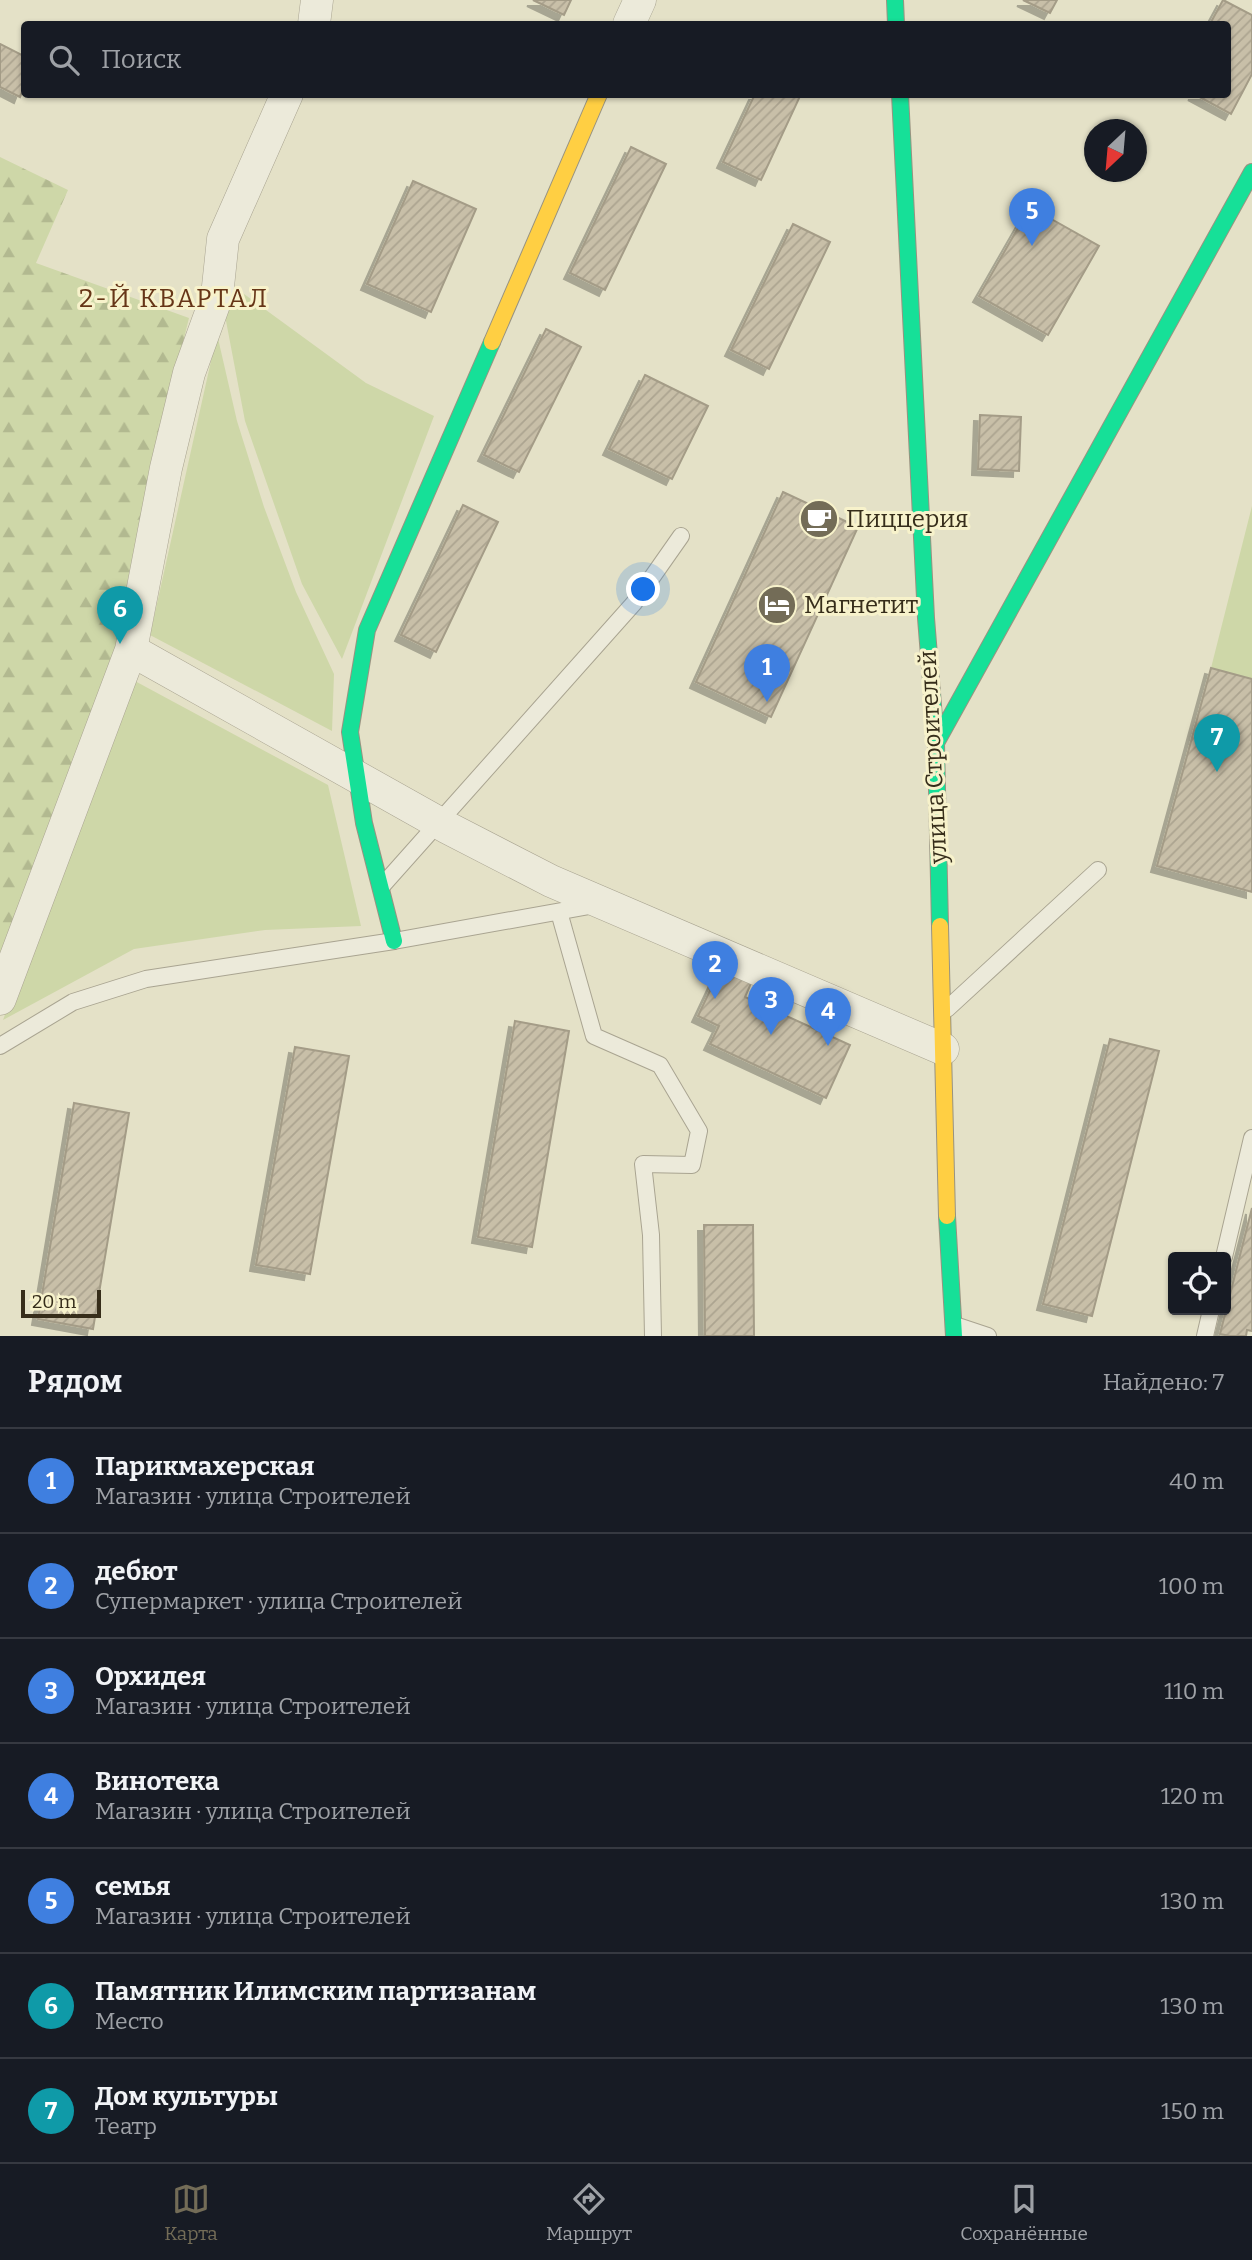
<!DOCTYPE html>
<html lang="ru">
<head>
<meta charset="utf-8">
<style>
  body { margin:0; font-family:Bitter,serif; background:#20242c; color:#f1f3f6 }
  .controls { position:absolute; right:21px; bottom:21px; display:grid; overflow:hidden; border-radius:7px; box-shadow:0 2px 5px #0004 }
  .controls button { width:63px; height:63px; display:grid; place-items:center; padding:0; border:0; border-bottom:2px solid #363941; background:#171b24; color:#f1f3f6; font:35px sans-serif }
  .compass { position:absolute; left:1084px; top:119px; width:63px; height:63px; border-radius:50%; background:#171b24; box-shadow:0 2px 5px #0004; rotate:206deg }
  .scale { position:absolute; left:21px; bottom:18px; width:80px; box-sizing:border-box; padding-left:7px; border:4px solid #362d1a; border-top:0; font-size:19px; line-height:24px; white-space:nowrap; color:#362d1a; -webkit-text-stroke:5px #f7f2cb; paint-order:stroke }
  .you { position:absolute; left:644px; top:590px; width:24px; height:24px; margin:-18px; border:5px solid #fff; border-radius:50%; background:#1a73e8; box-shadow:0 0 0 10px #1a73e833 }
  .badge { display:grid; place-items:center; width:46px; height:46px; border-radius:50%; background:#736c57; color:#fff; font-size:23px; font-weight:700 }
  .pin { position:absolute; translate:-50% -58px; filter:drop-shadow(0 2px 4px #0008) }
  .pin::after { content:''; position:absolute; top:37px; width:24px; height:21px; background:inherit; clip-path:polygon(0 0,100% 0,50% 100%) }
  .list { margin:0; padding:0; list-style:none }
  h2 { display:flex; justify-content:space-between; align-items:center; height:91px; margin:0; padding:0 28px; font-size:30px }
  h2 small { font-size:23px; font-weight:400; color:#9ea1a6 }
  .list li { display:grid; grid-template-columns:46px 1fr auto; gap:21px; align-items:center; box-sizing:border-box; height:105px; padding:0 28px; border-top:2px solid #363941 }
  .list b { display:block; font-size:26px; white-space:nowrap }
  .list p { margin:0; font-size:23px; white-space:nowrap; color:#9ea1a6 }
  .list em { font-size:23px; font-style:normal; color:#9ea1a6 }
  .icon { flex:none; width:38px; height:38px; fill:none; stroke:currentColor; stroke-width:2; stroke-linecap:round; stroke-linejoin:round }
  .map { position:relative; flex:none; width:1252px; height:1336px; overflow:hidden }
  .search { position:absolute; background:#171b24; box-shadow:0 2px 5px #0004; left:21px; right:21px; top:21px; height:77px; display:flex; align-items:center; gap:18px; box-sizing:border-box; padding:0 24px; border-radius:7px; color:#9ea1a6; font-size:26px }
  .sheet { height:826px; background:#171b24 }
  nav { display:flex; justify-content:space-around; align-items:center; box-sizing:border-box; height:98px; border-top:2px solid #363941; background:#171b24; font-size:19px; color:#9ea1a6 }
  nav a { display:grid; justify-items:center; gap:4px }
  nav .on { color:#736c57 }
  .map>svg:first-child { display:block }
  .grass { fill:#ced7a8 }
  .forest { fill:url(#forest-firs) }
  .building { fill:url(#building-hatch); stroke:#a49c87; stroke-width:2; filter:url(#shadow) }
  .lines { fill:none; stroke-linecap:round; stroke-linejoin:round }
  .lane-casing { stroke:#a9a491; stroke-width:18 }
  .street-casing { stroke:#a9a491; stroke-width:33 }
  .fast-casing { stroke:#989381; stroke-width:18 }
  .slow-casing { stroke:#989381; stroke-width:18 }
  .lane { stroke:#eceada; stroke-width:16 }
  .street { stroke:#eceada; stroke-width:32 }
  .fast { stroke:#16e098; stroke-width:16 }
  .slow { stroke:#ffcf43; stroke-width:16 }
  .labels { text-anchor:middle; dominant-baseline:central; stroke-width:6; stroke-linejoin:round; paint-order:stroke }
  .poi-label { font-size:24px; fill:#362d1a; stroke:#f7f2cb; text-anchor:start }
  .street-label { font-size:24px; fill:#362d1a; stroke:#f7f2cb }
  .neighbourhood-label { font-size:26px; letter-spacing:2px; fill:#663517; stroke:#f7f2cb }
</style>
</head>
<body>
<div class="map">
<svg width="1252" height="1336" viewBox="0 0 1252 1336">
  <defs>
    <pattern id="forest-firs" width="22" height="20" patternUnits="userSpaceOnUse" patternTransform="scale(1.75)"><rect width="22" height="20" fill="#ced7a8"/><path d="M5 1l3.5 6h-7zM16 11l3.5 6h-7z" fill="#b2b990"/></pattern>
    <pattern id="building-hatch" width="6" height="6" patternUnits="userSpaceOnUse" patternTransform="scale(1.75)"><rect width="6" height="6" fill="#c8bfa8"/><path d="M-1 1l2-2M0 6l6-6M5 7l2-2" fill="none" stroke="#aca490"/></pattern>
    <filter id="shadow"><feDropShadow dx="-6" dy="6" stdDeviation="0" flood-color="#0004"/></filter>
  </defs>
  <rect width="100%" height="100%" fill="#e4e1c7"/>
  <!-- grass -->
  <path class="grass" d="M233,286L366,383L434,416L342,659L302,584L245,421L223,305Z
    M217,334L237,421L264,507L296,592L334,674L332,731L150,635Z
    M1252,506V679L1211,668Z
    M133,680L328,785L361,926L265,930L134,949L3,1020Z"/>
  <!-- forest -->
  <path class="forest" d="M0,157L68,190L36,263L189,318L155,456L120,655L0,968Z"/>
  <!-- building -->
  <path class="building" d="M533,0H571L564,15Z
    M1023,0H1057L1050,13Z
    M1223,0L1252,15V74L1231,114L1194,94H1228V24H1210Z
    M0,44L24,56V87L20,97L0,87Z
    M755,94H801L761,180L723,162Z
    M631,147L666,164L605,290L570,273Z
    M413,181L476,209L431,312L367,284Z
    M1030,207L1099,246L1048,335L979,296Z
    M793,224L830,242L769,369L731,350Z
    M546,329L581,347L519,472L484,455Z
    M645,375L708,406L672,479L609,449Z
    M980,415L1021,417L1019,471L978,469Z
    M783,492L858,527L771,717L696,682Z
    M463,505L498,522L436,652L401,635Z
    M1211,668L1252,679V892L1157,866Z
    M721,967L752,981L745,997L850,1045L826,1098L710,1044L719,1026L698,1016Z
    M515,1021L569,1031L532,1247L478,1237Z
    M1110,1039L1159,1051L1092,1316L1043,1304Z
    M295,1047L349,1056L310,1274L256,1265Z
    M74,1103L129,1113L93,1329L38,1319Z
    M1252,1208V1331L1247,1330L1246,1336H1230L1220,1334Z
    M704,1225H753L754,1336H705Z"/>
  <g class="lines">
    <!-- lane casing -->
    <g class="lane-casing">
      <path id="lane" d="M382,886L634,603L681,536
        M559,912L594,1036L660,1065L699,1131L692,1165L643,1164L651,1235L653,1336
        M947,1009L1098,870
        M0,1046L73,1002L146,979L394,941L595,905
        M1224,1257L1252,1138
        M955,1325L988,1336
        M1205,1336L1211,1310"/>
    </g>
    <!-- street casing -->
    <g class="street-casing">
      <path id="street" d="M314,24L317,0
        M629,24L640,0
        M131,650L166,468L189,373L217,296L223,239L287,94
        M0,999L131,650L448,828L551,881L943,1049"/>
    </g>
    <!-- fast casing -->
    <g class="fast-casing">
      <path id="fast" d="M895,0L896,24
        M900,94L926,618L936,743L940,926
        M936,743L1252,172
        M394,941L364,823L350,732L367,630L492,342
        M947,1216L954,1336"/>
    </g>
    <!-- slow casing -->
    <g class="slow-casing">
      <path id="slow" d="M492,342L599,94
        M940,926L947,1216"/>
    </g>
    <!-- lane -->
    <use href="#lane" class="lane"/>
    <!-- street -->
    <use href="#street" class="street"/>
    <!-- fast -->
    <use href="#fast" class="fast"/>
    <!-- slow -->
    <use href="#slow" class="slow"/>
  </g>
  <!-- icons -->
  <defs>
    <g id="cafe-disc" transform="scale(2.0125)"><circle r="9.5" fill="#736c57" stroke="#f7f2cb"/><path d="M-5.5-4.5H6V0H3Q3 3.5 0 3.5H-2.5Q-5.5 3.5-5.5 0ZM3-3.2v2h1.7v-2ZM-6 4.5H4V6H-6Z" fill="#fff"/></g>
    <g id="hotel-disc" transform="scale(2.0125)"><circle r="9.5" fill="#736c57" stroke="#f7f2cb"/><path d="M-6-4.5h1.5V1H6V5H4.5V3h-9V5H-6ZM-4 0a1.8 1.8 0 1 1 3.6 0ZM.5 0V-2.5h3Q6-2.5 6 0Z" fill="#fff"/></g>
  </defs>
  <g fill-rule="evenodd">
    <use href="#cafe-disc" x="819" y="519"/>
    <use href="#hotel-disc" x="777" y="605"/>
  </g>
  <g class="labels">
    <!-- poi labels -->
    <g class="poi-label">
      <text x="846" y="519">Пиццерия</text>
      <text x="804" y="605">Магнетит</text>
    </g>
    <!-- street labels -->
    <g class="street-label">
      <text transform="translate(933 757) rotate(-93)">улица Строителей</text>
    </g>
    <!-- neighbourhood labels -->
    <g class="neighbourhood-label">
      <text x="174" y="298">2-Й КВАРТАЛ</text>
    </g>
  </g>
</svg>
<div class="controls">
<button><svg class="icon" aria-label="locate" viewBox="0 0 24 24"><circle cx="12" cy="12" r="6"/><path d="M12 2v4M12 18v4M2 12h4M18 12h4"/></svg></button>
</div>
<svg class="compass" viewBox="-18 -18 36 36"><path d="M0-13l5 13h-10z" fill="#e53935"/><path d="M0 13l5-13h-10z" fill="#9ea1a6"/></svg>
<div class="scale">20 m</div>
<div class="you"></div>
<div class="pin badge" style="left:767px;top:702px;background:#3f7fe0">1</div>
<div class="pin badge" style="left:715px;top:999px;background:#3f7fe0">2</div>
<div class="pin badge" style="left:771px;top:1035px;background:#3f7fe0">3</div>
<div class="pin badge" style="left:828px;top:1046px;background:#3f7fe0">4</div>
<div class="pin badge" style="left:1032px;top:246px;background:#3f7fe0">5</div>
<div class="pin badge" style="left:120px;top:644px;background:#0f9aa8">6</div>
<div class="pin badge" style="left:1217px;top:772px;background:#0f9aa8">7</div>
<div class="search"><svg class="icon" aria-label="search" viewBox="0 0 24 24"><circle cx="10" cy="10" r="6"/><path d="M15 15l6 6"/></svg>Поиск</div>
</div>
<section class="sheet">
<h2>Рядом<small>Найдено: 7</small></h2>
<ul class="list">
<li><span class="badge" style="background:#3f7fe0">1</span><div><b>Парикмахерская</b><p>Магазин · улица Строителей</p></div><em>40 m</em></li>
<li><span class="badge" style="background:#3f7fe0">2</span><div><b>дебют</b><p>Супермаркет · улица Строителей</p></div><em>100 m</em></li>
<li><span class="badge" style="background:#3f7fe0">3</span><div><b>Орхидея</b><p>Магазин · улица Строителей</p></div><em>110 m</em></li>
<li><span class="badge" style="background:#3f7fe0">4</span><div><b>Винотека</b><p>Магазин · улица Строителей</p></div><em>120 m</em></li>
<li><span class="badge" style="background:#3f7fe0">5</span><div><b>семья</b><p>Магазин · улица Строителей</p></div><em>130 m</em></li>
<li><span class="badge" style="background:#0f9aa8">6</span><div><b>Памятник Илимским партизанам</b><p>Место</p></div><em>130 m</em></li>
<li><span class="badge" style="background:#0f9aa8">7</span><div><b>Дом культуры</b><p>Театр</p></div><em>150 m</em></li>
</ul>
</section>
<nav>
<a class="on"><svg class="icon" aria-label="map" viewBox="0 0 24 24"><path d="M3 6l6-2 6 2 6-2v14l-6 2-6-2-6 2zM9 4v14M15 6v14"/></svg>Карта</a>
<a><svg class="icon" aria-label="directions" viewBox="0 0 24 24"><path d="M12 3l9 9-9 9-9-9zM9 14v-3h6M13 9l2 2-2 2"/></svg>Маршрут</a>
<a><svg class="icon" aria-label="saved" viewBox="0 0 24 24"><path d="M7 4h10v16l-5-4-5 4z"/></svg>Сохранённые</a>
</nav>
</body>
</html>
